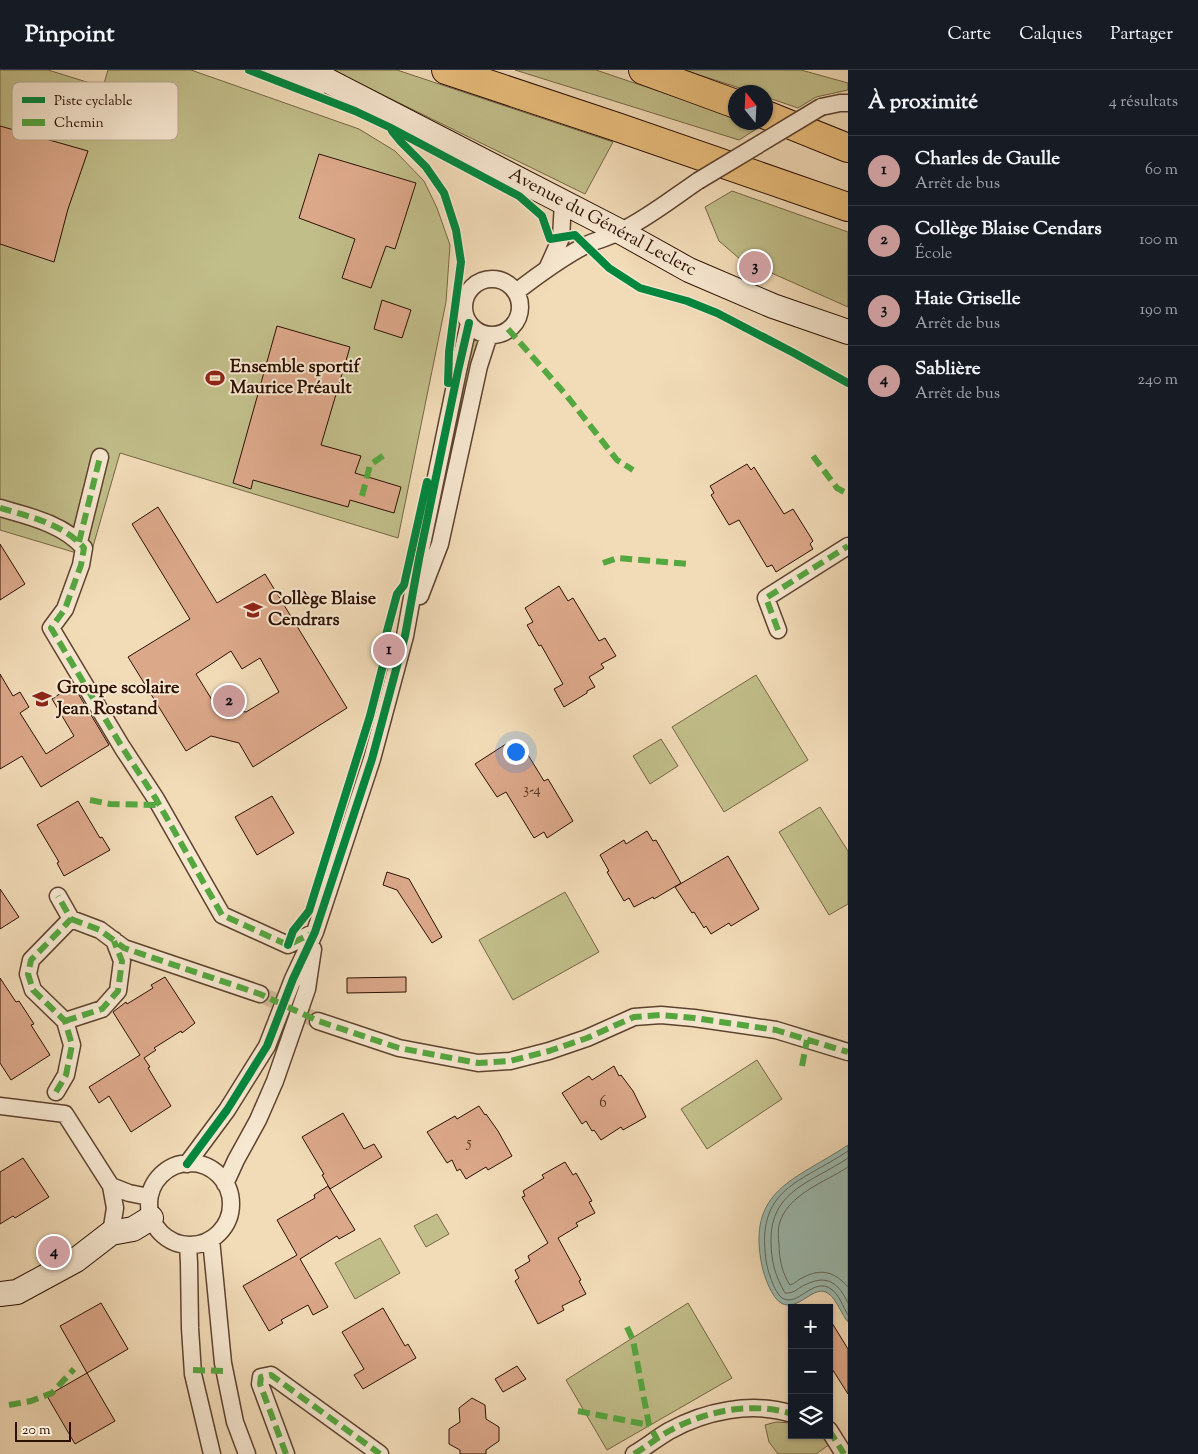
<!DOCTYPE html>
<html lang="fr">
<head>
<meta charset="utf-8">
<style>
  body { margin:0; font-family:"Sorts Mill Goudy",serif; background:#20242c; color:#f1f3f6 }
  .controls { position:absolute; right:15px; bottom:15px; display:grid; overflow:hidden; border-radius:0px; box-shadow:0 1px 4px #0004 }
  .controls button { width:45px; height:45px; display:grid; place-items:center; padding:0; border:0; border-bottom:1px solid #363941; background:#171b24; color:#f1f3f6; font:25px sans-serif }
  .compass { position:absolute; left:728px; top:15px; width:45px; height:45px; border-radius:50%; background:#171b24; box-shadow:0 1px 4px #0004; rotate:342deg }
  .scale { position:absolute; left:15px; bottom:12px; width:56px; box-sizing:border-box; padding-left:5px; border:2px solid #2c0f00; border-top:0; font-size:14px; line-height:18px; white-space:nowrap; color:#2c0f00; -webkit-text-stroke:4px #f7e8d1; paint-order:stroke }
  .you { position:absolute; left:515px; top:681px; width:18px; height:18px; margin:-12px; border:4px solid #fff; border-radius:50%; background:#1a73e8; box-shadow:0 0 0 8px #1a73e833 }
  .badge { display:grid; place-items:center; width:32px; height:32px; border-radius:50%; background:#c59692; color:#111; font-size:16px; font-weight:700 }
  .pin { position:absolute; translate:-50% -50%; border:2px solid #fff; box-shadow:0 1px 5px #0006 }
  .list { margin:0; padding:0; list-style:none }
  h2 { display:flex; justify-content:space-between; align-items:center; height:65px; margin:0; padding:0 20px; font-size:21px }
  h2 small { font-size:16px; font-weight:400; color:#9ea1a6 }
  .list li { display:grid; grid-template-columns:32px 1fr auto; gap:15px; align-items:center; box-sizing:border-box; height:70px; padding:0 20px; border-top:1px solid #363941 }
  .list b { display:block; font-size:19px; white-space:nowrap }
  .list p { margin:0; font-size:16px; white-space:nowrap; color:#9ea1a6 }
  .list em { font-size:16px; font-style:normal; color:#9ea1a6 }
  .icon { flex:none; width:28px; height:28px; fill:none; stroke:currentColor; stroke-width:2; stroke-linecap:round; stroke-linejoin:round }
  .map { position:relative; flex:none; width:848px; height:1384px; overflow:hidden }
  header { display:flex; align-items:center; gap:30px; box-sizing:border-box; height:70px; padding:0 25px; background:#171b24; border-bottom:1px solid #363941 }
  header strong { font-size:24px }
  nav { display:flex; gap:28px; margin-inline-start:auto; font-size:18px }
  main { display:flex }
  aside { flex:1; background:#171b24 }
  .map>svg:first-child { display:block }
  .green { fill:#c1be8a; stroke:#766645 }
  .water { fill:#9bbbb1; stroke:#6f766a }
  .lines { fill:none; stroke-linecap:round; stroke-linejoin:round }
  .shore { stroke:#646558; stroke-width:1 }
  .building { fill:#dca88a; stroke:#2c0f00; fill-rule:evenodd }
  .street-tunnel { stroke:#d4bd9c; stroke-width:16; stroke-dasharray:16 8; stroke-linecap:butt }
  .street-casing { stroke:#5e422e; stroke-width:19 }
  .secondary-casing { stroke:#2c0f00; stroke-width:26 }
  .highway-casing { stroke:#2c0f00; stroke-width:30 }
  .street { stroke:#f7e8d1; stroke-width:16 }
  .secondary { stroke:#f7e8d1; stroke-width:24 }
  .highway { stroke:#e9be7c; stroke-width:28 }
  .street-bridge-casing { stroke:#5e422e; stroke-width:19; stroke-linecap:butt }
  .street-bridge { stroke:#f7e8d1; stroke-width:16 }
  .quiet { stroke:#54a840; stroke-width:6; stroke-dasharray:12 6; stroke-linecap:butt }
  .cycleway-casing { stroke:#f7e8d1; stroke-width:11 }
  .cycleway { stroke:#00873e; stroke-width:8 }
  .labels { text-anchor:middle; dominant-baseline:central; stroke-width:4; stroke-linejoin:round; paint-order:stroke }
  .number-label { font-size:15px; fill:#583522 }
  .street-label { font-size:18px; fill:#2c0f00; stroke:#f7e8d1 }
  .poi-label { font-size:18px; font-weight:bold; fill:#2c0f00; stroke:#f7e8d1; text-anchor:start }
  .key { fill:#f7e8d1; stroke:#baa792; stroke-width:1 }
  .key-label { font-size:14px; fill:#2c0f00 }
</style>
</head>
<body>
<header>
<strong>Pinpoint</strong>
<nav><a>Carte</a><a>Calques</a><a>Partager</a></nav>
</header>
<main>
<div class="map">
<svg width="848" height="1384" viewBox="0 0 848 1384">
  <rect width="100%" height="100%" fill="#f2dcb8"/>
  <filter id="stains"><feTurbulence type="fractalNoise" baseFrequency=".004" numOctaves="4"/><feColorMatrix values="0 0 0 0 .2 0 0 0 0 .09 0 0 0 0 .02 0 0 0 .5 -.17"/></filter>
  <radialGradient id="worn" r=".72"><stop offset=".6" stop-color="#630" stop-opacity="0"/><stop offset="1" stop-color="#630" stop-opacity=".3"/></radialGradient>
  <!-- green -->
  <path class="green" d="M0,0H48L103,17L108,0H191L359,59L395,81L424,111L437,138L450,175L446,232L398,468L120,383L90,487L0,460Z
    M332,0H397L613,72L585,124Z
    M515,0H596L735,47L736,52L751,53L761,56L739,70Z
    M684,0H801L848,13V20L816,27L798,38L766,27V22H752Z
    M732,121L848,162V237L740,189L719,171L705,137Z
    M473,265L480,267L477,276L441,442L435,440Z
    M756,605L808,690L724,742L672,657Z
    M661,669L678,696L650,714L633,686Z
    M820,737L848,781V834L829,845L779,762Z
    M565,822L599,882L513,930L479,870Z
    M757,990L782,1029L707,1079L681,1039Z
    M437,1144L449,1164L426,1177L414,1156Z
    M380,1168L400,1203L355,1229L335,1193Z
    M688,1233L732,1308L607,1380L566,1310Z
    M776,1352L792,1353V1365H811L816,1369L822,1365H825L830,1374L816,1384H778L769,1372L765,1355Z"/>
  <!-- water -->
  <path class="water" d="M848,1075V1252C842,1245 836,1229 829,1224C814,1212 799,1243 781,1233C772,1228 764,1206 762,1196C746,1119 796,1110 848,1075Z"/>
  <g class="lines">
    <!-- shore -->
    <path class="shore" d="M848,1081C800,1113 756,1118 766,1190C767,1199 774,1222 782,1228C798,1238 813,1206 831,1219C839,1224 843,1237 848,1245
      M848,1088C813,1112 770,1120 771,1171C771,1190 775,1206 785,1223C795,1224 798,1217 807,1214C828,1204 839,1214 848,1233
      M848,1097C824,1113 787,1124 779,1155C778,1161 778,1168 779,1174C779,1188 782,1203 790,1215C795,1214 798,1209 804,1207C822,1198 835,1202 848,1217"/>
  </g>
  <!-- building -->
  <path class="building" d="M0,56L88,81L68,139L54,192L0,174Z
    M319,84L416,113L395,179L386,176L371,218L342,208L355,169L299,148Z
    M382,230L411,240L402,268L374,259Z
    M277,256L350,277L321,375L361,386L355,403L401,417L394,443L350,430L348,437L253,410L251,419L233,413Z
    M747,394L751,400L754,397L784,444L793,439L813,471L810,474L813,479L776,502L772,495L767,497L739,450L729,455L711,425L714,423L710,416Z
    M158,437L217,533L265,504L347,638L253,697L239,673L211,666L186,681L128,587L190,549L132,454ZM231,581L242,599L260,588L279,622L246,642L217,638L196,604Z
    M0,474L25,514L0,530Z
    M559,516L568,531L573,528L599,571L605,568L616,586L601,594L604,598L589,607L595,617L587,621V623L564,637L554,619L563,614L541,575L539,576L527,555L533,552L525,538Z
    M0,604L13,626L20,622L29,637L20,643L46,684L74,666L52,629L73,615L109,675L41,717L22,686L0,699Z
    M506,674L514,686L525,680L544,711L548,709L573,751L547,768L544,762L534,768L506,722L497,727L475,694Z
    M272,726L294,763L257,785L235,747Z
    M78,731L100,768L102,767L110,780L64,806L57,793L59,792L37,755Z
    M647,761L653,771L656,770L681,813L654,829L653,827L634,837L629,828L624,831L607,802L609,801L600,785L624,770L626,774Z
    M728,786L759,839L731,856L729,853L711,864L706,856L704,858L694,842L692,843L675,817Z
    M387,802L409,809L442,867L432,873L397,820L383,815Z
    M0,819L19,847L0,859Z
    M165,907L195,953L182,963L181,961L154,978L156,980L144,988L150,997L148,998L171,1036L131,1062L109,1026L99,1033L89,1017L140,985L113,942L126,932L127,934L153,918L151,915Z
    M406,907V922L347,923V908Z
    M0,908L16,932L19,931L34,954L31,955L50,985L11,1010L0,993Z
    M614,996L619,1006L621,1005L633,1021L646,1047L623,1060L621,1057L601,1070L594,1060L592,1061L586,1051L582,1054L562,1023L589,1006L592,1010Z
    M479,1036L485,1045L486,1044L498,1061L512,1086L488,1100L486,1097L466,1109L460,1099L457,1101L452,1090L447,1093L427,1062L455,1046L457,1049Z
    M343,1043L364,1079L374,1074L382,1087L330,1119L322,1105L324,1104L302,1067Z
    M23,1088L49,1127L15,1148L13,1146L0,1154V1102Z
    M565,1092L573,1105L576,1103L592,1131L589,1132L595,1143L576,1153L578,1156L558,1168L581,1210L579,1211L586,1224L562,1236L564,1240L538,1254L515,1211L519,1208L515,1200L530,1191L528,1186L548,1173L522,1127L525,1126L523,1121L544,1108L542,1105Z
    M328,1116L355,1160L339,1169L337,1166L300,1189L328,1237L313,1245L308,1235L281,1250L283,1253L269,1261L243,1216L297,1185L277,1150L315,1128L314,1125Z
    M101,1233L128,1279L87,1303L60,1256Z
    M383,1238L405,1276L408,1274L416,1288L363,1319L354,1305L364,1299L342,1262Z
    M829,1248L848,1279V1324L829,1294Z
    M517,1296L526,1309L503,1322L495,1309Z
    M87,1303L115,1351L75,1374L47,1326Z
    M472,1328L485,1335L486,1349L499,1357V1371L486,1380V1384H460V1380L449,1374V1359L460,1352L459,1338Z"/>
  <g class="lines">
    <!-- street-tunnel -->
    <path class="street-tunnel" d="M260,924L318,951"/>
    <!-- street casing -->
    <g class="street-casing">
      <path id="street" d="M273,0L320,16
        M821,37L840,33H848
        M547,199L561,168L563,132
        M464 237a28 28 0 1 1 56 0a28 28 0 1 1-56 0Z
        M516,222C538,205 561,188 586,175C597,170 610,167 621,161C648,148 673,128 698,111
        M0,438C28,446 64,454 84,478L81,495L65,539L51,558L122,677L156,729L222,845L288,875L315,862
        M79,472L100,387
        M420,526L440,474L479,296L489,265
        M778,560L766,528L848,476
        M71,849L100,860L124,878L260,924
        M65,951L102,939L118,921L122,891L114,870
        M318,951L399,978L478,993L510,991L549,981L587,968L634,947L661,945L694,948L776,960L848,982
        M56,1022L66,1005L72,975L65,951L33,920L28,904L31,890L71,849L58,826
        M0,1036L65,1044L111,1116L129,1123L149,1127
        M149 1134a41 41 0 1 1 82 0a41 41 0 1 1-82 0Z
        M187,1094L227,1040L267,976L293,909L315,862L372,689L405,566L419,489L458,301L469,253
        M225,1114L236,1090L258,1050L275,1011L307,919L313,879
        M111,1116L115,1138L111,1163
        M211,1169L223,1293L235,1352L247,1384
        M188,1175L189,1193L190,1258L193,1304L212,1384
        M829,1360L844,1384
        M286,1384L260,1314L261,1307L271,1305L380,1384
        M634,1384C646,1377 657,1368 669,1361C705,1341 752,1331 792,1344"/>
    </g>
    <!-- secondary casing -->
    <g class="secondary-casing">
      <path id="secondary" d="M307,0L621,162L689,200L773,236L848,262
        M0,1224L17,1222L76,1190L111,1163L133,1159L151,1148"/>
    </g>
    <!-- highway casing -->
    <g class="highway-casing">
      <path id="highway" d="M446,0L617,57L848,137
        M643,0L736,34
        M766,45L848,78"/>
    </g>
    <!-- street -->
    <use href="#street" class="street"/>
    <!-- secondary -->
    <use href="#secondary" class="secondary"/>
    <!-- highway -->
    <use href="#highway" class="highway"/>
    <!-- street-bridge casing -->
    <g class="street-bridge-casing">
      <path id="street-bridge" d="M698,111L821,37"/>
    </g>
    <!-- street-bridge -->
    <use href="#street-bridge" class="street-bridge"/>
    <!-- quiet -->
    <path class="quiet" d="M508,259L567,326L617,390L633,400
      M813,386L837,418L848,424
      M362,426L370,395L384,385
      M0,438C28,446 64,454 84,478L81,495L65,539L51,558L122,677L156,729L222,845L288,875L315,862
      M79,472L100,387
      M603,493L618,488L689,494
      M778,560L766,528L848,476
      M90,730L110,734L159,735
      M71,849L100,860L124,878L260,924L318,951L399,978L478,993L510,991L549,981L587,968L634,947L661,945L694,948L776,960L848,982
      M65,951L102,939L118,921L122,891L114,871
      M802,996L807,970
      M56,1022L66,1005L72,975L65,951L33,920L28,904L31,890L71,849L58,826
      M627,1257L633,1270L649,1355L657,1369
      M193,1300L224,1301
      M9,1335L31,1331L52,1323L74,1299
      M578,1341L649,1355
      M829,1360L844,1384
      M286,1384L260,1314L261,1307L271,1305L380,1384
      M634,1384C646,1377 657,1368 669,1361C705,1341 752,1331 792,1344"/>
    <!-- cycleway casing -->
    <g class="cycleway-casing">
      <path id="cycleway" d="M249,0L355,41L389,57L519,126L542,146L550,169L575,165L609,198L640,218L687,231L717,243L794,283L848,313
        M392,61L401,72L426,97L444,123L456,160L461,192L449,282L448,313
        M288,875L293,861L309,841L370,646L383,595L381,584L386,565L397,524L404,515L427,412
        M187,1094L227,1040L267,976L293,909L315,862L372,689L405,566L419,489L458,301L469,253"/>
    </g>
    <!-- cycleway -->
    <use href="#cycleway" class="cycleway"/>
  </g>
  <!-- icons -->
  <defs>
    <g id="stadium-bare" transform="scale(1.5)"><path d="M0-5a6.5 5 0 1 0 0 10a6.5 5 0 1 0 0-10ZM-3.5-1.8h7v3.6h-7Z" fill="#8f2418" stroke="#f7e8d1" stroke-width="2.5" paint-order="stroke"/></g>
    <g id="school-bare" transform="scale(1.5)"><path d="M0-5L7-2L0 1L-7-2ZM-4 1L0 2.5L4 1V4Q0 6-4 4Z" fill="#8f2418" stroke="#f7e8d1" stroke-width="2.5" paint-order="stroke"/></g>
  </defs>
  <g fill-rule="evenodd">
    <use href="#stadium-bare" x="215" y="308"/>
    <use href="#school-bare" x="253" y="540"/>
    <use href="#school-bare" x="42" y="629"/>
  </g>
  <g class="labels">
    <!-- number labels -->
    <g class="number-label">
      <text x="532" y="720">3-4</text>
      <text x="603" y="1033">6</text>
      <text x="469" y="1073">5</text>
    </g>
    <!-- street labels -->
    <g class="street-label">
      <text transform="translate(602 153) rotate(28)">Avenue du Général Leclerc</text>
    </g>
    <!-- poi labels -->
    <g class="poi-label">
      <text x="230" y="298">Ensemble sportif<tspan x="230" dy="21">Maurice Préault</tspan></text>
      <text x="268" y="530">Collège Blaise<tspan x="268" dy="21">Cendrars</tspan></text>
      <text x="57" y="619">Groupe scolaire<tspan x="57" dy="21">Jean Rostand</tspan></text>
    </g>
  </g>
  <!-- legend -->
  <rect x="12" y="12" width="166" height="58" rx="8" class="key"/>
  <rect x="22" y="27" width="23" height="6" fill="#00873e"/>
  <rect x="22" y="49" width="23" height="7" fill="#54a840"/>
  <g class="key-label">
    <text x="54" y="35">Piste cyclable</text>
    <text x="54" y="57">Chemin</text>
  </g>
  <rect width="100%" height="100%" filter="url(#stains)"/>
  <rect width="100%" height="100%" fill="url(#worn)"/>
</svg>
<div class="controls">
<button>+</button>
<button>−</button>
<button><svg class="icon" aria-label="layers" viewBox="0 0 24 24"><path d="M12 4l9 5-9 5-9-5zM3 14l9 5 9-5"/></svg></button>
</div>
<svg class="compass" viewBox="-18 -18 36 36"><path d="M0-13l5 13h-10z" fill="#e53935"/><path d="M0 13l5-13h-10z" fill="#9ea1a6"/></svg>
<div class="scale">20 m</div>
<div class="you"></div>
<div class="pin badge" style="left:389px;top:580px">1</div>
<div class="pin badge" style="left:229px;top:631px">2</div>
<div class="pin badge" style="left:755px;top:197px">3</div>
<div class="pin badge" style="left:54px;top:1182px">4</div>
</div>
<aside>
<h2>À proximité<small>4 résultats</small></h2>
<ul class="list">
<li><span class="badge">1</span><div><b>Charles de Gaulle</b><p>Arrêt de bus</p></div><em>60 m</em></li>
<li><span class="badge">2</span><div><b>Collège Blaise Cendars</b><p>École</p></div><em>100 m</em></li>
<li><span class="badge">3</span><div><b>Haie Griselle</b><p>Arrêt de bus</p></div><em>190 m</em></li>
<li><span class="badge">4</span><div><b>Sablière</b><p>Arrêt de bus</p></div><em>240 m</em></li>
</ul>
</aside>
</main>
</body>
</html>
